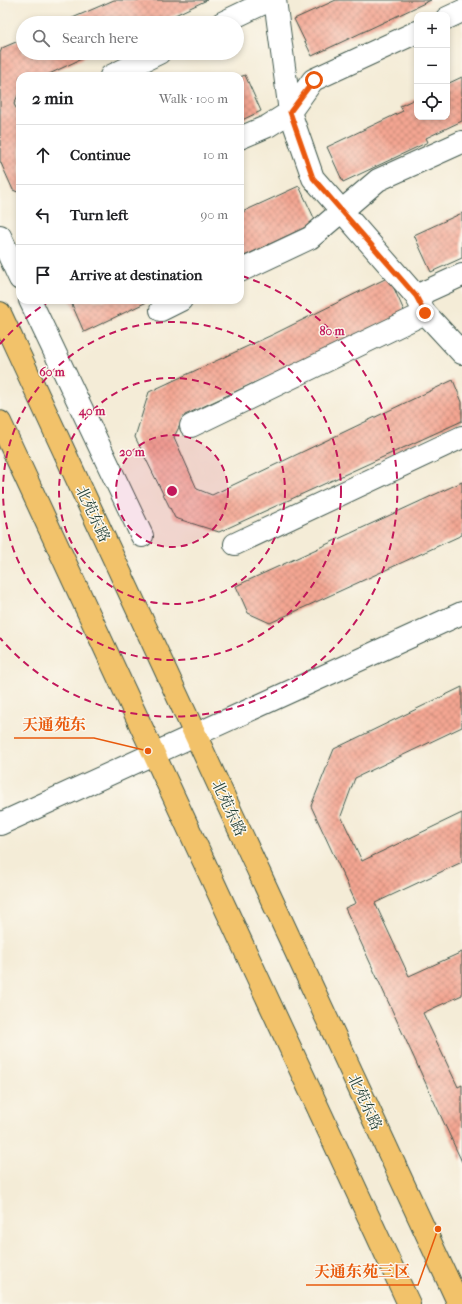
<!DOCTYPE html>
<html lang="en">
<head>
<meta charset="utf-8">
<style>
  body { margin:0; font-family:"IM FELL French Canon","Noto Serif SC",serif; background:#f6f6f6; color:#202124 }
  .controls { position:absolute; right:12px; top:12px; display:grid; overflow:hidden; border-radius:8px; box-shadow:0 2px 6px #0003 }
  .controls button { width:36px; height:36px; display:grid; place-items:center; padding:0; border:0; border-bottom:1px solid #e0e0e0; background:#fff; color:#202124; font:20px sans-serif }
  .stop { position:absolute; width:12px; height:12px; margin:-9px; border:3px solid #ea580c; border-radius:50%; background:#fff }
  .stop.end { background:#ea580c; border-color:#fff; box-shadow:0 1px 4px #0008 }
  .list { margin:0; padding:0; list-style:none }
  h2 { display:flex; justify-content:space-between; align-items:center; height:52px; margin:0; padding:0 16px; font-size:17px }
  h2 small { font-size:13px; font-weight:400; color:#757577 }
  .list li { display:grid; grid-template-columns:26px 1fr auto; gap:12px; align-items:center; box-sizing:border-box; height:60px; padding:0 16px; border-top:1px solid #e0e0e0 }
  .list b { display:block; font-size:15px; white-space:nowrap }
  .list em { font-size:13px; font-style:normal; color:#757577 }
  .icon { flex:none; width:22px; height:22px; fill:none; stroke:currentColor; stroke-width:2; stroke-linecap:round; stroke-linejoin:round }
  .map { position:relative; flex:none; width:462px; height:1304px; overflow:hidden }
  .search { position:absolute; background:#fff; box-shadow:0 2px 6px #0003; left:16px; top:16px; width:228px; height:44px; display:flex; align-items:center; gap:10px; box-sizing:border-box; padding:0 14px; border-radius:22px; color:#757577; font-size:15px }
  .panel { position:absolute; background:#fff; box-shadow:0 2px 6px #0003; left:16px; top:72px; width:228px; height:232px; border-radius:12px }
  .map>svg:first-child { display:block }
  .building { fill:url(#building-cross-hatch) }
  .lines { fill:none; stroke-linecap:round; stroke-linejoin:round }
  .minor-casing { stroke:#3f574c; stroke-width:24 }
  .major-casing { stroke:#3f574c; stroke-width:24 }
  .minor { stroke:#fff; stroke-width:22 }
  .major { stroke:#f2c26a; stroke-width:22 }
  .route { stroke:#ea580c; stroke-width:5 }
  .ring { fill:none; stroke:#c2185b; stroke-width:2; stroke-dasharray:7 5 }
  .labels { text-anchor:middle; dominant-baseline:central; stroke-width:3; stroke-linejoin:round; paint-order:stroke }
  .street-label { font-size:15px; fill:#1f3d34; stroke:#fbf7ec }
  .centre { fill:#c2185b; stroke:#fbf7ec; stroke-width:2 }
  .ring-label { font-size:12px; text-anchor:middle; font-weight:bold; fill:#c2185b; stroke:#fbf7ec; stroke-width:3; stroke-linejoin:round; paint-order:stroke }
  .leader { fill:none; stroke:#e8590c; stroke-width:1.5 }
  .callout-dot { fill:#e8590c; stroke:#fbf7ec; stroke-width:1.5 }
  .callout-label { font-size:16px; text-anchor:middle; font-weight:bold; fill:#e8590c; stroke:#fbf7ec; stroke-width:3; stroke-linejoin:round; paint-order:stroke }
</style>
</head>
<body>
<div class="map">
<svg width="462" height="1304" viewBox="0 0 462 1304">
  <defs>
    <pattern id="building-cross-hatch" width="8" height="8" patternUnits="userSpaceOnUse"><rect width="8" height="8" fill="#f4a692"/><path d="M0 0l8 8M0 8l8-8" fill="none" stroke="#c58878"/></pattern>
  </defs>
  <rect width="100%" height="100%" fill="#fbf7ec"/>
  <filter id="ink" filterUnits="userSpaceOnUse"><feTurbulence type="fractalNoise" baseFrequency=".025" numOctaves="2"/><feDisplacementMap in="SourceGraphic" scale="8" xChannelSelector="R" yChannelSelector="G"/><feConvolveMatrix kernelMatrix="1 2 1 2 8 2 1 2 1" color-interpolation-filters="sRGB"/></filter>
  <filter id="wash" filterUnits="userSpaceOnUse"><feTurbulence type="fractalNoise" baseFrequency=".012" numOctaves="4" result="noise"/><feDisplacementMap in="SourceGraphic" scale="16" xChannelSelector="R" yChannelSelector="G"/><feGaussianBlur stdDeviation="0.9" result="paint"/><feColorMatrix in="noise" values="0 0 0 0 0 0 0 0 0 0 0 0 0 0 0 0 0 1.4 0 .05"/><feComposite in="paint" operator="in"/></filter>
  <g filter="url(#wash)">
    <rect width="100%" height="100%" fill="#f4ecd7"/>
    <g id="blocks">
      <!-- building -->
      <path class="building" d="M114,0H207L158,23H61Z
        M336,0H431L312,56L294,19Z
        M23,39V53H94L45,76H20V91L14,104L20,116V193L13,190L0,161V53L2,48Z
        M245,75L261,111L240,121V77Z
        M462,77V121L426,138L428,142L343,182L327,147L403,111L400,106L417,98V117H447V84Z
        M299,186L316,222L240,258V213Z
        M462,213V258L431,272L414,235Z
        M389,277L405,313L185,415L174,437L197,489L212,495L453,380L462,402V421L219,532L175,518L135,437L149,392L274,334Z
        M70,300H151L84,332Z
        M462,482V535L270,623L248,613L236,586Z
        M462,687V727L355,778L341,816L362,861L462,813V862L375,903L409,976L462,952V995L423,1013L458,1087L462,1085V1162L345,908L356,903L311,806L334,749Z"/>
    </g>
  </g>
  <g filter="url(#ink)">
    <use href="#blocks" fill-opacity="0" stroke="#3f574c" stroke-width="1"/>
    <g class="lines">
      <!-- minor casing -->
      <g class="minor-casing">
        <path id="minor" d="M275,0L290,112L313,178L416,296L425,313L462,353
          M447,18L462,11
          M222,23L270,0
          M111,76L159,53
          M240,138L268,126L290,112L313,80L417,32
          M0,236L20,279
          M240,271L310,238L378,180L462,142
          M416,296L462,275
          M30,300L142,536
          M161,310L181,300
          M191,426L425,313
          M235,544L462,437
          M0,824L462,613"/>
      </g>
      <!-- major casing -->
      <g class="major-casing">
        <path id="major" d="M0,313L459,1304
          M0,422L409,1304"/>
      </g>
      <!-- minor -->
      <use href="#minor" class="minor"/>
      <!-- major -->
      <use href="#major" class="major"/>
    </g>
  </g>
  <g class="lines" filter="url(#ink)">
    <!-- route -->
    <path class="route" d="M314,80L290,112L313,178L416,296L425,313"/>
  </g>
  <!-- distance rings -->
  <circle cx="172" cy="491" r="56" fill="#c2185b" fill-opacity=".12"/>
  <g class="ring">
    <circle cx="172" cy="491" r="56"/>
    <circle cx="172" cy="491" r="113"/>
    <circle cx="172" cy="491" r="169"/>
    <path d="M0 344A226 226 0 0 1 51 300M242 276A226 226 0 1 1 0 638"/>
  </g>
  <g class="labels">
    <!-- street labels -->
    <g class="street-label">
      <text transform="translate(93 514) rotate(65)">北苑东路</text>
      <text transform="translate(229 808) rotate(65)">北苑东路</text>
      <text transform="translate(365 1102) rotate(65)">北苑东路</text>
    </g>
  </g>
  <circle cx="172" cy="491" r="6" class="centre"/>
  <g class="ring-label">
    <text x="332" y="335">80 m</text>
    <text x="52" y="376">60 m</text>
    <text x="92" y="415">40 m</text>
    <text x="132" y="456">20 m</text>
  </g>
  <!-- callouts -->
  <path class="leader" d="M148 751L94 738H14M438 1229L418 1285H306"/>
  <g class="callout-dot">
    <circle cx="148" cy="751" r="4"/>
    <circle cx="438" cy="1229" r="4"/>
  </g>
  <g class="callout-label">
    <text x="54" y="730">天通苑东</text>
    <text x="362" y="1277">天通东苑三区</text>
  </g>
</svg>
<div class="controls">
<button>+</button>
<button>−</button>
<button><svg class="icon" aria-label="locate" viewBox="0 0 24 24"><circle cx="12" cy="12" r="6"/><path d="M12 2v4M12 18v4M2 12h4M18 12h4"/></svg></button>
</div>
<div class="stop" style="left:314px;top:80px"></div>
<div class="stop end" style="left:425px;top:313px"></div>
<div class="search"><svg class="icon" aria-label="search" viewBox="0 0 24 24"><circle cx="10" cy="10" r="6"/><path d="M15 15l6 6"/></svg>Search here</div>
<section class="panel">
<h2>2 min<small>Walk · 100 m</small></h2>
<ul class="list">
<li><svg class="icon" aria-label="ahead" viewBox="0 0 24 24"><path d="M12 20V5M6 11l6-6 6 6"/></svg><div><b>Continue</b></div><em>10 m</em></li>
<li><svg class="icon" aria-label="left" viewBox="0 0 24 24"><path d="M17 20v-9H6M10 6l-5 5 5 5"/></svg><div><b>Turn left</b></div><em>90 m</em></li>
<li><svg class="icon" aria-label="arrive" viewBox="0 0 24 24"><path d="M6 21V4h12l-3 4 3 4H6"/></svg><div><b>Arrive at destination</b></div></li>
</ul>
</section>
</div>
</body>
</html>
